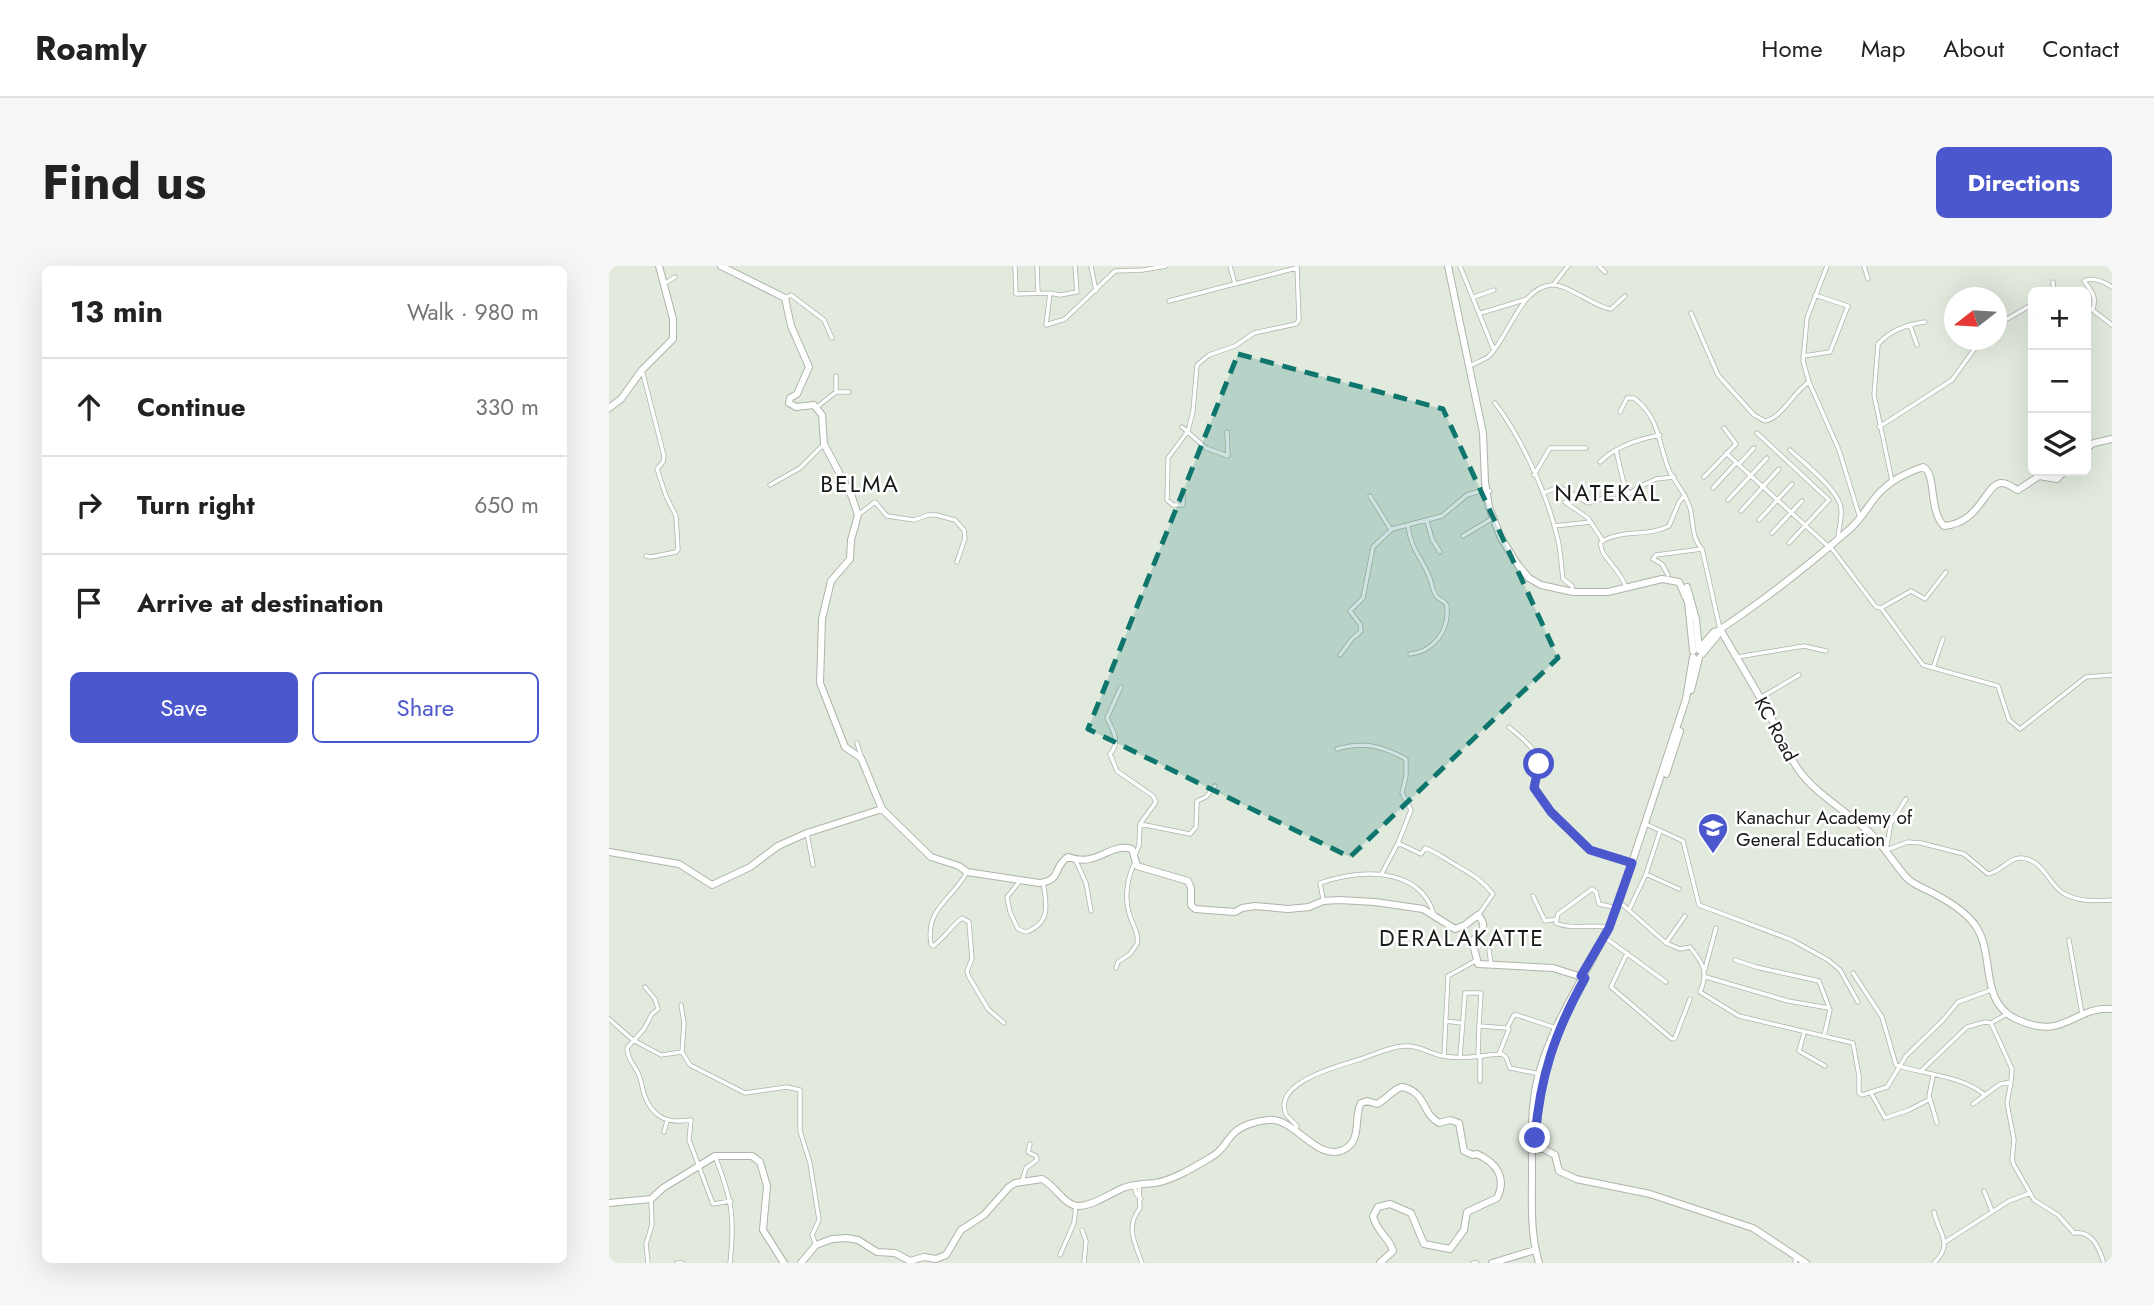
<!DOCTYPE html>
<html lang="en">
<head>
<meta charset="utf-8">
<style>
  body { margin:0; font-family:Jost,sans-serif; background:#f6f6f6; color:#222 }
  .controls { position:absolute; right:21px; top:21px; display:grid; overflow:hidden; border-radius:10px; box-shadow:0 7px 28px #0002 }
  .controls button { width:63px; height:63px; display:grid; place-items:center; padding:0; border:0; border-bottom:2px solid #e0e0e0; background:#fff; color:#222; font:35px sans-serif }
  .compass { position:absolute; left:1335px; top:21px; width:63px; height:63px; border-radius:50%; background:#fff; box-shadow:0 7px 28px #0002; rotate:253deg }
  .stop { position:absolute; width:21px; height:21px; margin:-16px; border:5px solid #4b58cd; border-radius:50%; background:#fff }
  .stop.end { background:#4b58cd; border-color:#fff; box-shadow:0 2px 7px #0008 }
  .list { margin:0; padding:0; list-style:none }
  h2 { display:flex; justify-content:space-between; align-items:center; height:91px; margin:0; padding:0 28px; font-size:30px }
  h2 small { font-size:23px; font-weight:400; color:#767676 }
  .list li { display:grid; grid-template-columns:46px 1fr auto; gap:21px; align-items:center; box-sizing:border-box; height:98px; padding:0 28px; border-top:2px solid #e0e0e0 }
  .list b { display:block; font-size:26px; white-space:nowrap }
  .list em { font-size:23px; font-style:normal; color:#767676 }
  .actions { display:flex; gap:14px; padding:21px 28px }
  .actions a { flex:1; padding:16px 0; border:2px solid #4b58cd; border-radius:10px; text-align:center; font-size:24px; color:#4b58cd }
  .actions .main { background:#4b58cd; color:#fff }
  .icon { flex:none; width:38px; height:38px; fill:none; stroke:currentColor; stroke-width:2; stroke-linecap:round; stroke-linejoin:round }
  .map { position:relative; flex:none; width:1503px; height:997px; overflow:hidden; border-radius:10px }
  header { display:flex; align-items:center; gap:42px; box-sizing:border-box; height:98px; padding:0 35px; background:#fff; border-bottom:2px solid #e0e0e0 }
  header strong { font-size:33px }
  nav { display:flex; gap:38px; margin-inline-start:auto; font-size:24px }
  .intro { display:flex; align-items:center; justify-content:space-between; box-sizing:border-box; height:168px; padding:0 42px }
  h1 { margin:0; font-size:49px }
  .button { padding:18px 32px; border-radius:10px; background:#4b58cd; color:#fff; font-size:24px; font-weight:700 }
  main { display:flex; gap:42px; padding:0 42px }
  aside { flex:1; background:#fff; border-radius:10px; box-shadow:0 7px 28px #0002 }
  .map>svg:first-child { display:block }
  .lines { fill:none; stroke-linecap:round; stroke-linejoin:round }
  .street-casing { stroke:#adb4a9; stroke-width:5 }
  .secondary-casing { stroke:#adb4a9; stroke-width:8 }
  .street { stroke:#fff; stroke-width:3.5 }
  .secondary { stroke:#fff; stroke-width:6 }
  .route { stroke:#4b58cd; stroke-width:9 }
  .marked { fill:#0f766e; fill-opacity:0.2; stroke:#0f766e; stroke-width:5; stroke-dasharray:14 9; stroke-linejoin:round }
  .labels { text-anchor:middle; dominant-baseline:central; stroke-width:5; stroke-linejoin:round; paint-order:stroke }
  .street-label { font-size:19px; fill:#181b17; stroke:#fff }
  .poi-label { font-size:19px; fill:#181b17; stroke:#fff; text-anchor:start }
  .quarter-label { font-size:23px; letter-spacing:2px; fill:#181b17; stroke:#fff }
</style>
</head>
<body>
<header>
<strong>Roamly</strong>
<nav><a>Home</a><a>Map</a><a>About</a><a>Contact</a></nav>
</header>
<div class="intro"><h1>Find us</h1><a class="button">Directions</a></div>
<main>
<aside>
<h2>13 min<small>Walk · 980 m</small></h2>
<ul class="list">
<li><svg class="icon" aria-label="ahead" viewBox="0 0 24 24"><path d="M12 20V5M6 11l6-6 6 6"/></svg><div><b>Continue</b></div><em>330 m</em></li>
<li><svg class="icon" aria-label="right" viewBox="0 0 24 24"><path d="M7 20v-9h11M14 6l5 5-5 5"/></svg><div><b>Turn right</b></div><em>650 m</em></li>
<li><svg class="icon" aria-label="arrive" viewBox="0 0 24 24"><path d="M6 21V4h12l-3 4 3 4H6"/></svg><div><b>Arrive at destination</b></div></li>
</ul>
<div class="actions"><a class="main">Save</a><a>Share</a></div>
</aside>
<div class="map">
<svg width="1503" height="997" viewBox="0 0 1503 997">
  <rect width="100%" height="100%" fill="#e2eade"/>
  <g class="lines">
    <!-- street casing -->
    <g class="street-casing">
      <path id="street" d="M406,0L407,28L441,27L437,59L456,53L506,5L534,4L557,0
        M428,0L429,27
        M482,0L487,25
        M621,0L626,18L687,2
        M851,0L884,82
        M990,0L996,6
        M1218,0L1198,52L1194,95L1200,116L1230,184L1251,252
        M1255,0L1259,13
        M1444,16L1445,26
        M55,18L66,11
        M945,18L959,0
        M441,27L451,29L468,26L466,0
        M865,31L885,24
        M176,32L182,29L215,54L223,72
        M560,35L625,18
        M1477,39L1503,59
        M1484,43C1488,29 1482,25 1475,15C1484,10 1495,16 1503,21
        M872,47L918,33
        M1082,47L1109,109L1145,149L1156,155C1172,153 1185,125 1200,116
        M1301,59L1308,79
        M1388,59L1424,38
        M1194,90L1221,86L1239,40L1206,29
        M861,100C866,97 875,94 880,90C899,72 912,21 942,19C958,17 986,42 1002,43L1016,30
        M33,104L55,190L54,196L48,203L57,230L67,250L69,283L67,286L42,291L37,290
        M228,126H240
        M886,137C912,171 938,228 948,270C952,283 952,299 954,313L963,320L964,326
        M208,141L227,126V110
        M1011,146L1018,132H1025C1051,152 1049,177 1060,204C1066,217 1077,228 1081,242C1085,256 1082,272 1093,283L1111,363
        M573,161L597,182L619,190L618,166
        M1270,161L1343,114L1372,74
        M1148,167L1220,234L1180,277
        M1007,184L1014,214L1020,228
        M1181,184C1194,196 1231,225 1232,243C1233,252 1230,262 1229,271
        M1117,187L1220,281
        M991,196C1007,180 1030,173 1051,169
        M1130,198L1145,182
        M925,209L941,182H977
        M1095,211L1127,178L1115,162
        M1283,215L1265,129L1269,78C1281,65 1299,58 1316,56
        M161,219L191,202L215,178
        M1104,222L1127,197
        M574,224V239H564L558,234L559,192L579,165L584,145L588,99L600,89L626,80L645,67L687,58L690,54L688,0
        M934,227L950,221L979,237L995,232L1012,234L1030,221L1047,213L1065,211
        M761,230L782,264
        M1119,234L1158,192
        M956,236L979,252L994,275
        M1132,245L1170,203
        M249,249L266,236L278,250L305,254L319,249H327L346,254L355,264L356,272L348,296
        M1150,254L1183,218
        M818,255L823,273L831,286
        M799,260C802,284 812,290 820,310C823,317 823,325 828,331C832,335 838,335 838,342C840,366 823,386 801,388
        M945,260L982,256
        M1163,267L1193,235
        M854,270L884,252
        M1221,280L1267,341L1272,342L1314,399L1389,420L1400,454L1411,463L1477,411L1503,409
        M1059,309L1053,298L1044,293L1047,289L1093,283
        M1017,322C1012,302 989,290 992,276C1012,263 1039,271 1060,260L1070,236L1076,229
        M1272,342L1302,325L1316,333L1337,306
        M731,389L743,373L752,365L751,358L741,345L754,332L764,281L783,263L833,250L858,229L871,225H881
        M1128,391L1195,380L1217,385
        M1324,402L1334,373
        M512,421L498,452C504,465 512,476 501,488L508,505L544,530L547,536L531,558L530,580L526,589
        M1151,432L1190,409
        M900,461C910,470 930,484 930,499C930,506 926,514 925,522L942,546L981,584L1023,597
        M248,477L252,490
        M728,483C754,475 773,480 797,493V510L793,527L802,544L789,577L773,607
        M1297,533L1282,557L1277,584L1299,576L1312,577L1355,588L1379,608C1392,606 1400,591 1413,592C1434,594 1439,617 1454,627C1468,636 1488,635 1503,634
        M531,558L581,568L587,561L588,535L597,531L606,520
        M1039,559L1074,575L1090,639L1183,674L1219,694L1231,704L1249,736
        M1051,565L1037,608L1070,623
        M198,567L204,599
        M789,577L812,588L816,582C828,586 836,593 847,599C863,609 871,612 884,628L870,648
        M467,595L477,617L482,645
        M358,606C344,633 316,642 322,678L324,680C336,672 342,660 353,652L360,656L363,693L358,705L360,711L379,743L395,757
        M411,615L398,631L401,646L409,663L417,666C442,657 438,638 434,616
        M924,630L936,655L947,653
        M714,633L711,617C750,604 809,599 825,648
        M1014,639L1057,677L1071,683L1081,681C1094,697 1100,706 1091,726L1130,750L1244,777L1250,810V827L1253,829L1278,821L1297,790L1334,754L1349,736L1382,724
        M1020,644L1037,608
        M1000,661C984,658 962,664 947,657L949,648L983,623L987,626L990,638L1008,642
        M998,673L1057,716
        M1460,674L1473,748
        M1057,677L1076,650
        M880,684L882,698
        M1018,687L1002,721L1063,773L1066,772L1081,733
        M1126,694L1147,701L1210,715L1221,744L1215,770
        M507,702L509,696L521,688L528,678C530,667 524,660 521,650C515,633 518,613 525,598
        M1096,703L1107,662
        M1244,707L1273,751L1287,799C1316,809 1352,809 1376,829
        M1097,711L1179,735L1220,742
        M36,721L46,733L49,743L43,748L35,763L18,782C19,794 24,797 29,807C32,813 33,821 35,828C43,852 59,858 82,854L80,874L104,938L122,935
        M72,739L75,757L73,786L81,799L136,827L178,821L191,824V865L201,897L210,954L203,969L207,979
        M0,753L24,774L52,789L73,786
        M836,755L853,757
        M1195,767L1190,785L1216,800
        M890,788L900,763
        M835,790L839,710L868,694
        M869,790L870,760
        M851,791L856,727H872L870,760L898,762L905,749H908L947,762
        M1312,805L1358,761L1376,756L1382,757L1398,748
        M1324,810L1320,830L1328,857
        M871,815V790
        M1402,816L1398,837L1405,874L1403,894L1405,899L1425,934L1449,949L1465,967C1483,964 1490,982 1495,997
        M1262,827L1276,852L1300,844L1321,833
        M1364,838L1391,818L1402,816L1403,803L1382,757
        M687,863L688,860C685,856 679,852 677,848C663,816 733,799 752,793C766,788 783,780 798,780C811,780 822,788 834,790C854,794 873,789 893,788L897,791L901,802L931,808
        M55,866L58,855
        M106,890C123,934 126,950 121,997
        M413,915L417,902L428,894L427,890L419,886L421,878
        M525,919L527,928L532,933
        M530,919L531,942C516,961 526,977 533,997
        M1375,925L1383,945
        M473,964L477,975L475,997
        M1336,976L1400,935L1421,927
        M451,989L465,957L467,939
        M39,997L37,978L43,959L42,934
        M68,997H73
        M864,997H868
        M1186,997L1187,990
        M1325,997C1345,978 1330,968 1325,946"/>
    </g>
    <!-- secondary casing -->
    <g class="secondary-casing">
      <path id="secondary" d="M112,0L176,32L182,60L200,101L188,128L181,132L180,137L187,141L205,139L213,149L215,178L243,231L249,249L242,274L241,293L222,315L213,353L211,417L236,481L252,492L273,543
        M839,0L874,167L876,216L880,241L892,272L909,299L920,312L932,319L964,326H999L1053,313L1070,316L1079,336L1084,385
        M0,142L12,133L33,104L64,73V53L50,0
        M1477,182L1485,177L1503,173
        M1078,321L1087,353L1090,384
        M1111,363C1127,391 1144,418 1159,446C1169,464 1177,485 1189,503C1205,526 1231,541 1252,559C1271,573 1282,594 1297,611C1304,619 1315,622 1324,627C1339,635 1357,646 1366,659C1387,688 1369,735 1407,753C1456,776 1464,740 1503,743
        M1110,364C1157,333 1200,299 1242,262C1254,251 1261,236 1272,225C1283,214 1299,206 1314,201C1328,208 1319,244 1335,260C1372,257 1377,216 1393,217C1399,217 1404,222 1409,224L1430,210L1448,213L1456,205
        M1091,382L1105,366L1109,365L1108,370L1093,388
        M1082,424L1090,392
        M1057,508L1071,465
        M0,586L70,598L103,619L141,601L169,580L198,567L273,543L322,591L350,600L358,606L430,617C454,614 443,601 459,591C489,602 500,576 523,583L528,600L579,615L582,622V639L586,643L626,646L633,642L646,640L679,643L700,641L714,635L730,634L766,636L814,643L846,663L856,659L869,649C877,658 876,666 865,673L864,678L869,698L944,702L976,712
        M925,881L933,816L941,789
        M922,883H935L946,889L950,905L967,913L1041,928L1144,962L1197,997
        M0,937L42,933L54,922L106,890H143L151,896L158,920L154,964L175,997
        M192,997L207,979L223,973L238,972L249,974L268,986L286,987L301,995L315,991L327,993L337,989L352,964L375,949L400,921L406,917L433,913C447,920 455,940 470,940C484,940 502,927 514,922C525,918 535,918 546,917C565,914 587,900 604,890C614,884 617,875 625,867C633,859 648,855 659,854C686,851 707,896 734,884C754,875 744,852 752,837L758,835L768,838C777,834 784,823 793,821C818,826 812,847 830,857L841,854L850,857L855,885L864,889L868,888C888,897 898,912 888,932L858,946L855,964L841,983L815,978L802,947L781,938L769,941L764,950C768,967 781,972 784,985L771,997
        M883,997L926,984
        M930,997C921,967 923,937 923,907C923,874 921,843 929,811C945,749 985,700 1008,642L1077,433L1084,391"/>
    </g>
    <!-- street -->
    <use href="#street" class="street"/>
    <!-- secondary -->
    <use href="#secondary" class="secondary"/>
  </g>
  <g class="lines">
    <!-- route -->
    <path class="route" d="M926,872C931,810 946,766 976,712L972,710L1000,662L1023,597L981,584L942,546L925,522L930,498"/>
  </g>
  <!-- marked area -->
  <path class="marked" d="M629,88L834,143L949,392L741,591L479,463Z"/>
  <!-- icons -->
  <defs>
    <g id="university-pin" transform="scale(1.575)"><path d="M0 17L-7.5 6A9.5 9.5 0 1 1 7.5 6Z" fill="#4b58cd" stroke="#fff"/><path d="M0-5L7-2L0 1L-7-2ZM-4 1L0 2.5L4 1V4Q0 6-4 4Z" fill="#fff"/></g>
  </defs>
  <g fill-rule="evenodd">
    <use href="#university-pin" x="1104" y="562"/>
  </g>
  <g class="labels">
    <!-- street labels -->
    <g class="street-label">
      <text transform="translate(1167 463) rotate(62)">KC Road</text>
    </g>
    <!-- poi labels -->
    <g class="poi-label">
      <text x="1127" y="551">Kanachur Academy of<tspan x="1127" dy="22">General Education</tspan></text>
    </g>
    <!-- quarter labels -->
    <g class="quarter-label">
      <text x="251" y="218">BELMA</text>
      <text x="999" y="227">NATEKAL</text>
      <text x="853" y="672">DERALAKATTE</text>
    </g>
  </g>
</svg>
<div class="controls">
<button>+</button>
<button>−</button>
<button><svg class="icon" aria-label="layers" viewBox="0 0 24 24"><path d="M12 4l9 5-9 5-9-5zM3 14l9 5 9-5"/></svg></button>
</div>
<svg class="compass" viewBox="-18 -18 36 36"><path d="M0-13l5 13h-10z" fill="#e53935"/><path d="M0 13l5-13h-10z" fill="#767676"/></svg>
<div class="stop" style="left:930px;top:498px"></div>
<div class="stop end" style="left:926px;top:872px"></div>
</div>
</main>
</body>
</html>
